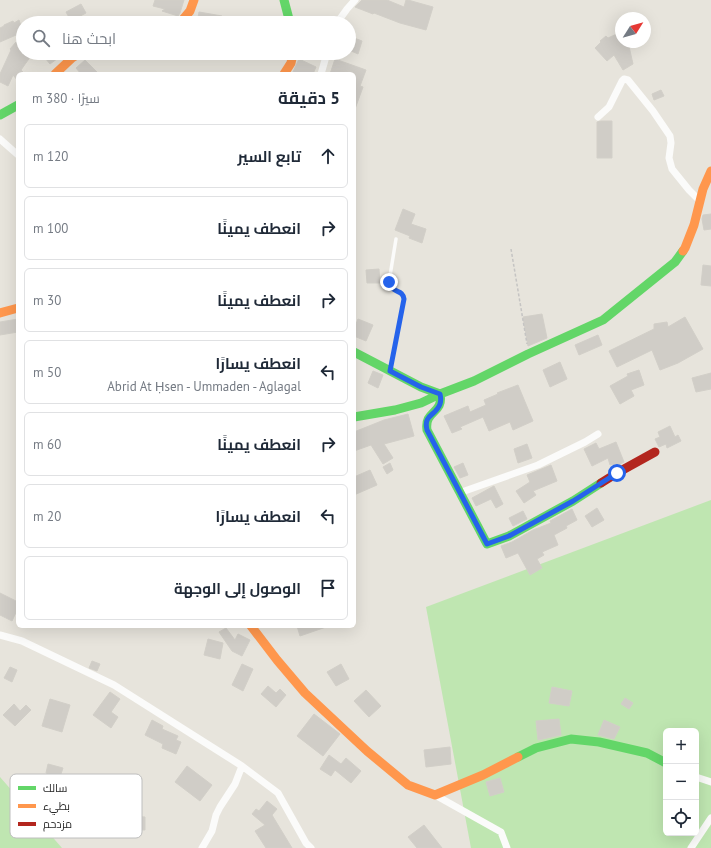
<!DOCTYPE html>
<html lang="ar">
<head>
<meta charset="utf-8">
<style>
  body { margin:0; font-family:"PT Sans",Cairo,sans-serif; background:#f2f2f3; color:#1f2937; direction:rtl }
  .controls { position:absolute; right:12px; bottom:12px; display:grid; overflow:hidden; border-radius:6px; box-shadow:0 4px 16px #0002 }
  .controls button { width:36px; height:36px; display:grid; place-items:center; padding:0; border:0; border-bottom:1px solid #e0e1e3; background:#fff; color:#1f2937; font:20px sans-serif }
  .compass { position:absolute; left:615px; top:12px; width:36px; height:36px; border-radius:50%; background:#fff; box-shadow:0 4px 16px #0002; rotate:53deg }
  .stop { position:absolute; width:12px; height:12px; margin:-9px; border:3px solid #2563eb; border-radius:50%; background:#fff }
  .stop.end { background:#2563eb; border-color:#fff; box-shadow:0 1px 4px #0008 }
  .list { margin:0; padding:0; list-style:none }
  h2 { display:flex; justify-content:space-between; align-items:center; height:52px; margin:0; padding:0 16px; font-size:17px }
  h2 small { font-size:13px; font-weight:400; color:#747a83 }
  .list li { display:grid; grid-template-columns:26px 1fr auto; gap:12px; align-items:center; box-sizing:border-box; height:64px; margin:0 8px 8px; padding:0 8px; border:1px solid #e0e1e3; border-radius:6px }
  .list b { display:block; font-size:15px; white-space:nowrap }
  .list p { margin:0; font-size:13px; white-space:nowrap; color:#747a83 }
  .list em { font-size:13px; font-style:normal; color:#747a83 }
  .icon { flex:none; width:22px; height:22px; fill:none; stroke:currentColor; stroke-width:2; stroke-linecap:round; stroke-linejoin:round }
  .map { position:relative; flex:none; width:711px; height:848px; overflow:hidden; direction:ltr }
  .search { position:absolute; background:#fff; box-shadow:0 4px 16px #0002; left:16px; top:16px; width:340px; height:44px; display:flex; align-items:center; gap:10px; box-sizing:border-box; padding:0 14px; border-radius:22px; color:#747a83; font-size:15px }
  .panel { position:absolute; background:#fff; box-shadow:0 4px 16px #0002; left:16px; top:72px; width:340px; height:556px; border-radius:6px; direction:rtl }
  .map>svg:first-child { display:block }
  .green { fill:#bfe6b1; fill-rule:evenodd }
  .building { fill:#d0cdc7; stroke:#d2cfc8 }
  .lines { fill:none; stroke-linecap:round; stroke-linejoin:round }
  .path { stroke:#c5c4c3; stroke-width:1.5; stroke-dasharray:3 2; stroke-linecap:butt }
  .lane { stroke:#fbfbfa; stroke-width:3.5 }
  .street { stroke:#fbfbfa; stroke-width:7 }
  .fast { stroke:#63d668; stroke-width:9 }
  .slow { stroke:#ff974d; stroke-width:9 }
  .jam { stroke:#b3261e; stroke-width:9 }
  .route { stroke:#2563eb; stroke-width:5 }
  .key { fill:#fff; stroke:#bebebe; stroke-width:1 }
  .key-label { font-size:11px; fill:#272727 }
</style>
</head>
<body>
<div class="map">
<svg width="711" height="848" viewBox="0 0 711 848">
  <rect width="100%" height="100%" fill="#e7e4dc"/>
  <!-- green -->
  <path class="green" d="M711,500V848H471L426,607ZM666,731H696V833H666Z
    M0,777L62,848H0Z"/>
  <!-- building -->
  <path class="building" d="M155,0H184L180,13L178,16L162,11L165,9L153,6Z
    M362,0H387L404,7L406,0H408L433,7L426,30L400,23L374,13L373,14L355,7Z
    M81,4L86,13L71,21L66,12Z
    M199,12L222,16L221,23H197Z
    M19,20L23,32L0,42V28L4,26V25L13,21L14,23Z
    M621,32V42H628L633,64L623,70L614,55L607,61L595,48L601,42L600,41L606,36L608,38Z
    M349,36L362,41L358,54L349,50Z
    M16,42L23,48V53H33L21,70L25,74H18V81L13,75L8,86L0,82V74L11,50L10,49Z
    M41,53H65L50,64Z
    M299,59L316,67L313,74H292Z
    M335,59L366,70L360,86L363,87L355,109H354V74H330Z
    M85,60L99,74H81L76,68Z
    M661,90L664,96L654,100L652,94Z
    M601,121H612V158H597V122Z
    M403,209L415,214L411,224L426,229L422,243L409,238L410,236L395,230Z
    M711,214V229L704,230L702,219L703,215Z
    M703,265L711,266V286L701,285Z
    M379,269L380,283H367L366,270Z
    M542,314L547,338L528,346L523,317Z
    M685,317L703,349L678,363L660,370L652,350L617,367L609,351L654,329V324L667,322L668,327Z
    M18,319V332L0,335V322Z
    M358,319L373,325L366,341L354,336V329Z
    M598,335L602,345L579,355L575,345Z
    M560,362L567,379L550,387L543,370Z
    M639,370L644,385L631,390L634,396L620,404L610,386L628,376L627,374Z
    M373,371L383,375L378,388L368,383Z
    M711,373V389L696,392L692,378Z
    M518,385L533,421L513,430L510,422L489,431L483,417L460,427L462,429L452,433L444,416L468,406L470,412L486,405L484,400L498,394L497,393Z
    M408,414L414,436L384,444L393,458L383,464L371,445L354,451V432L384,420Z
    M670,426L675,437L678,435L681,441L667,448L666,444L659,447L655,439L660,437L658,432Z
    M616,442L624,462L616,466L615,464L610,465L608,458L592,466L584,449L596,443L599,449Z
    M527,444L532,458L518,463L514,449Z
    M390,463L393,470L387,474L383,467Z
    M463,463L468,475L460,478L454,467Z
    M551,465L557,481L533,491L536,495L524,503L516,491L530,482L527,475Z
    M370,470L377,485L354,495V477Z
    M494,486L503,504L496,508L491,499L476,506L472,498Z
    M597,508L604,520L592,527L585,516Z
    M572,509L577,520L566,526L567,528L554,535L558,545L542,552L544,555L537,559L542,568L530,575L518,553L506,558L501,546L512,542L533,530L551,523L550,521Z
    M523,511L527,519L513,526L509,518Z
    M0,593L18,602V608L12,621L0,615Z
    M297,626H326V627L300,636Z
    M226,628L235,640L238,634L250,640L242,656L232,651L219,632Z
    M208,639L223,643L220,659L204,655Z
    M92,661L100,664L97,671L89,668Z
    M242,664L253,669L243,691L232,685Z
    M341,664L349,679L336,686L327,672Z
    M10,667L17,670L12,682L4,678Z
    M268,686L276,693L280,689L286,695L276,707L261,694Z
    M552,687L572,691L569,706L549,703Z
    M366,690L381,706L369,717L354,701Z
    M110,692L120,699L111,712L118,717L111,728L93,715Z
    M625,698L633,703L629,709L621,704Z
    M50,699L70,705L62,732L42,726Z
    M14,704L20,711L26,705L31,710L15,726L3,715Z
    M314,714L340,734L323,756L297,736Z
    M559,719L561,735L538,740L536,721Z
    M152,720L163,726L162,729L178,736L176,740L181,742L176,754L162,748L163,744L145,735Z
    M604,720L620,727L614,739L598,735Z
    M450,747L451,764L426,767L424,750Z
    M329,755L341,764L346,758L361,771L351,783L335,770L331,776L320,769Z
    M48,764L63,768L60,777L46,773Z
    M187,766L212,785L200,801L175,782Z
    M500,778L504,792L490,796L486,782Z
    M267,801L277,809L272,815L292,848H266L255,831L265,825L252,814L256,809L259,811Z
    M131,816L145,817V830H130Z
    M424,825L442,848H417L408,837Z"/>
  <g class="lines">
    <!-- path -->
    <path class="path" d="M511,249L527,344"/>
    <!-- lane -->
    <path class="lane" d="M390,370L404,299C402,287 393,296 389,282L396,239"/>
    <!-- street -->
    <path class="street" d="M337,23L347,9L355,0
      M321,74L327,53
      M598,117L609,107L622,81L624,79L628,80L653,111L670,136L671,143L669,158L672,169L689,190L700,201
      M0,139L18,155
      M459,493L538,465L585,442L598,434
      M0,635L22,641L114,685L242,766L278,793L306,843L311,848
      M696,777L711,782
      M435,795L501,832L507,848
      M202,848L212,831L216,815L220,807L235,784L242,766
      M691,848L711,818"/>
    <!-- fast -->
    <path class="fast" d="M284,0L290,23
      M0,115L18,105
      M354,352L421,387L440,394L474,381L528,354L603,320L675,262L683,251
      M354,417L395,410L421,403L440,394C444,414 424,410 427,430L487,544L509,536L573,501L601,483
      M518,757L536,748L571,739L599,742L647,753L666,763"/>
    <!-- slow -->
    <path class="slow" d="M180,23L190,11L194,0
      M55,74L72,58L80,53
      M284,74L291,63L293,53
      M683,251L685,248L694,225L703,189L711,171
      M0,313L18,308
      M251,626L277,660L305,693L367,751L408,785L435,795L483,775L518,757"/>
    <!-- jam -->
    <path class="jam" d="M601,483L617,473L655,452"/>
  </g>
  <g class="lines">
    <!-- route -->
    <path class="route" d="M389,282C393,295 402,288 404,299L390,371L421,387L440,394C441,398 441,401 440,404C436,416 423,414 427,430L487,544L509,536L573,501L617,473"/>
  </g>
  <!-- legend -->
  <rect x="10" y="774" width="132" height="64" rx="6" class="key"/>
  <rect x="18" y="786" width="18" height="4" fill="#63d668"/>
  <rect x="18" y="804" width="18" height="4" fill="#ff974d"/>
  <rect x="18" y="822" width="18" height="4" fill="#b3261e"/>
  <g class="key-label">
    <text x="43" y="792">سالك</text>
    <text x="43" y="810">بطيء</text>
    <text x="43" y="828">مزدحم</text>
  </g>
</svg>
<div class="controls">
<button>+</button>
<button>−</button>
<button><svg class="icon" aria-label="locate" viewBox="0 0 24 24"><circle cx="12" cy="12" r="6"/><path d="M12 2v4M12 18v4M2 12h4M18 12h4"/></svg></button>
</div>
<svg class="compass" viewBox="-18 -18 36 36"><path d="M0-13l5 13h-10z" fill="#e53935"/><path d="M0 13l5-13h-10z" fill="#747a83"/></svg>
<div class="stop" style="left:617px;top:473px"></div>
<div class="stop end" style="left:389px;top:282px"></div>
<div class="search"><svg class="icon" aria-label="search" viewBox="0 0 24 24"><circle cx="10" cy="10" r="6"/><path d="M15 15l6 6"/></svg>ابحث هنا</div>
<section class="panel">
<h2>5 دقيقة<small>سيرًا · 380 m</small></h2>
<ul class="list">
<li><svg class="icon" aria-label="ahead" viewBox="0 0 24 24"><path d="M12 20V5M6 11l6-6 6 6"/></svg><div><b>تابع السير</b></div><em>120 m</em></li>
<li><svg class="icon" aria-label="right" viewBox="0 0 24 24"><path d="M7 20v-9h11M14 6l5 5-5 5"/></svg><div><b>انعطف يمينًا</b></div><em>100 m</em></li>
<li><svg class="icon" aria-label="right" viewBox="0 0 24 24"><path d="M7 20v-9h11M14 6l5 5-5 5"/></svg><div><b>انعطف يمينًا</b></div><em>30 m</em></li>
<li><svg class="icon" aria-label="left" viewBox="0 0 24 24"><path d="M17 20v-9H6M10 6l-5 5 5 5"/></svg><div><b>انعطف يسارًا</b><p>Abrid At Ḥsen - Ummaden - Aglagal</p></div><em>50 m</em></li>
<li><svg class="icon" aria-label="right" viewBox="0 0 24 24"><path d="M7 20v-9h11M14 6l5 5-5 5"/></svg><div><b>انعطف يمينًا</b></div><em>60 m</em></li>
<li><svg class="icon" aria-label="left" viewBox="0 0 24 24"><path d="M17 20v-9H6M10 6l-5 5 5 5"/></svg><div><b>انعطف يسارًا</b></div><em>20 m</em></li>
<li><svg class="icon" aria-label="arrive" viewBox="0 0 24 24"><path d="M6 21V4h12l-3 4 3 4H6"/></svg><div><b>الوصول إلى الوجهة</b></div></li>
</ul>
</section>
</div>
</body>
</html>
